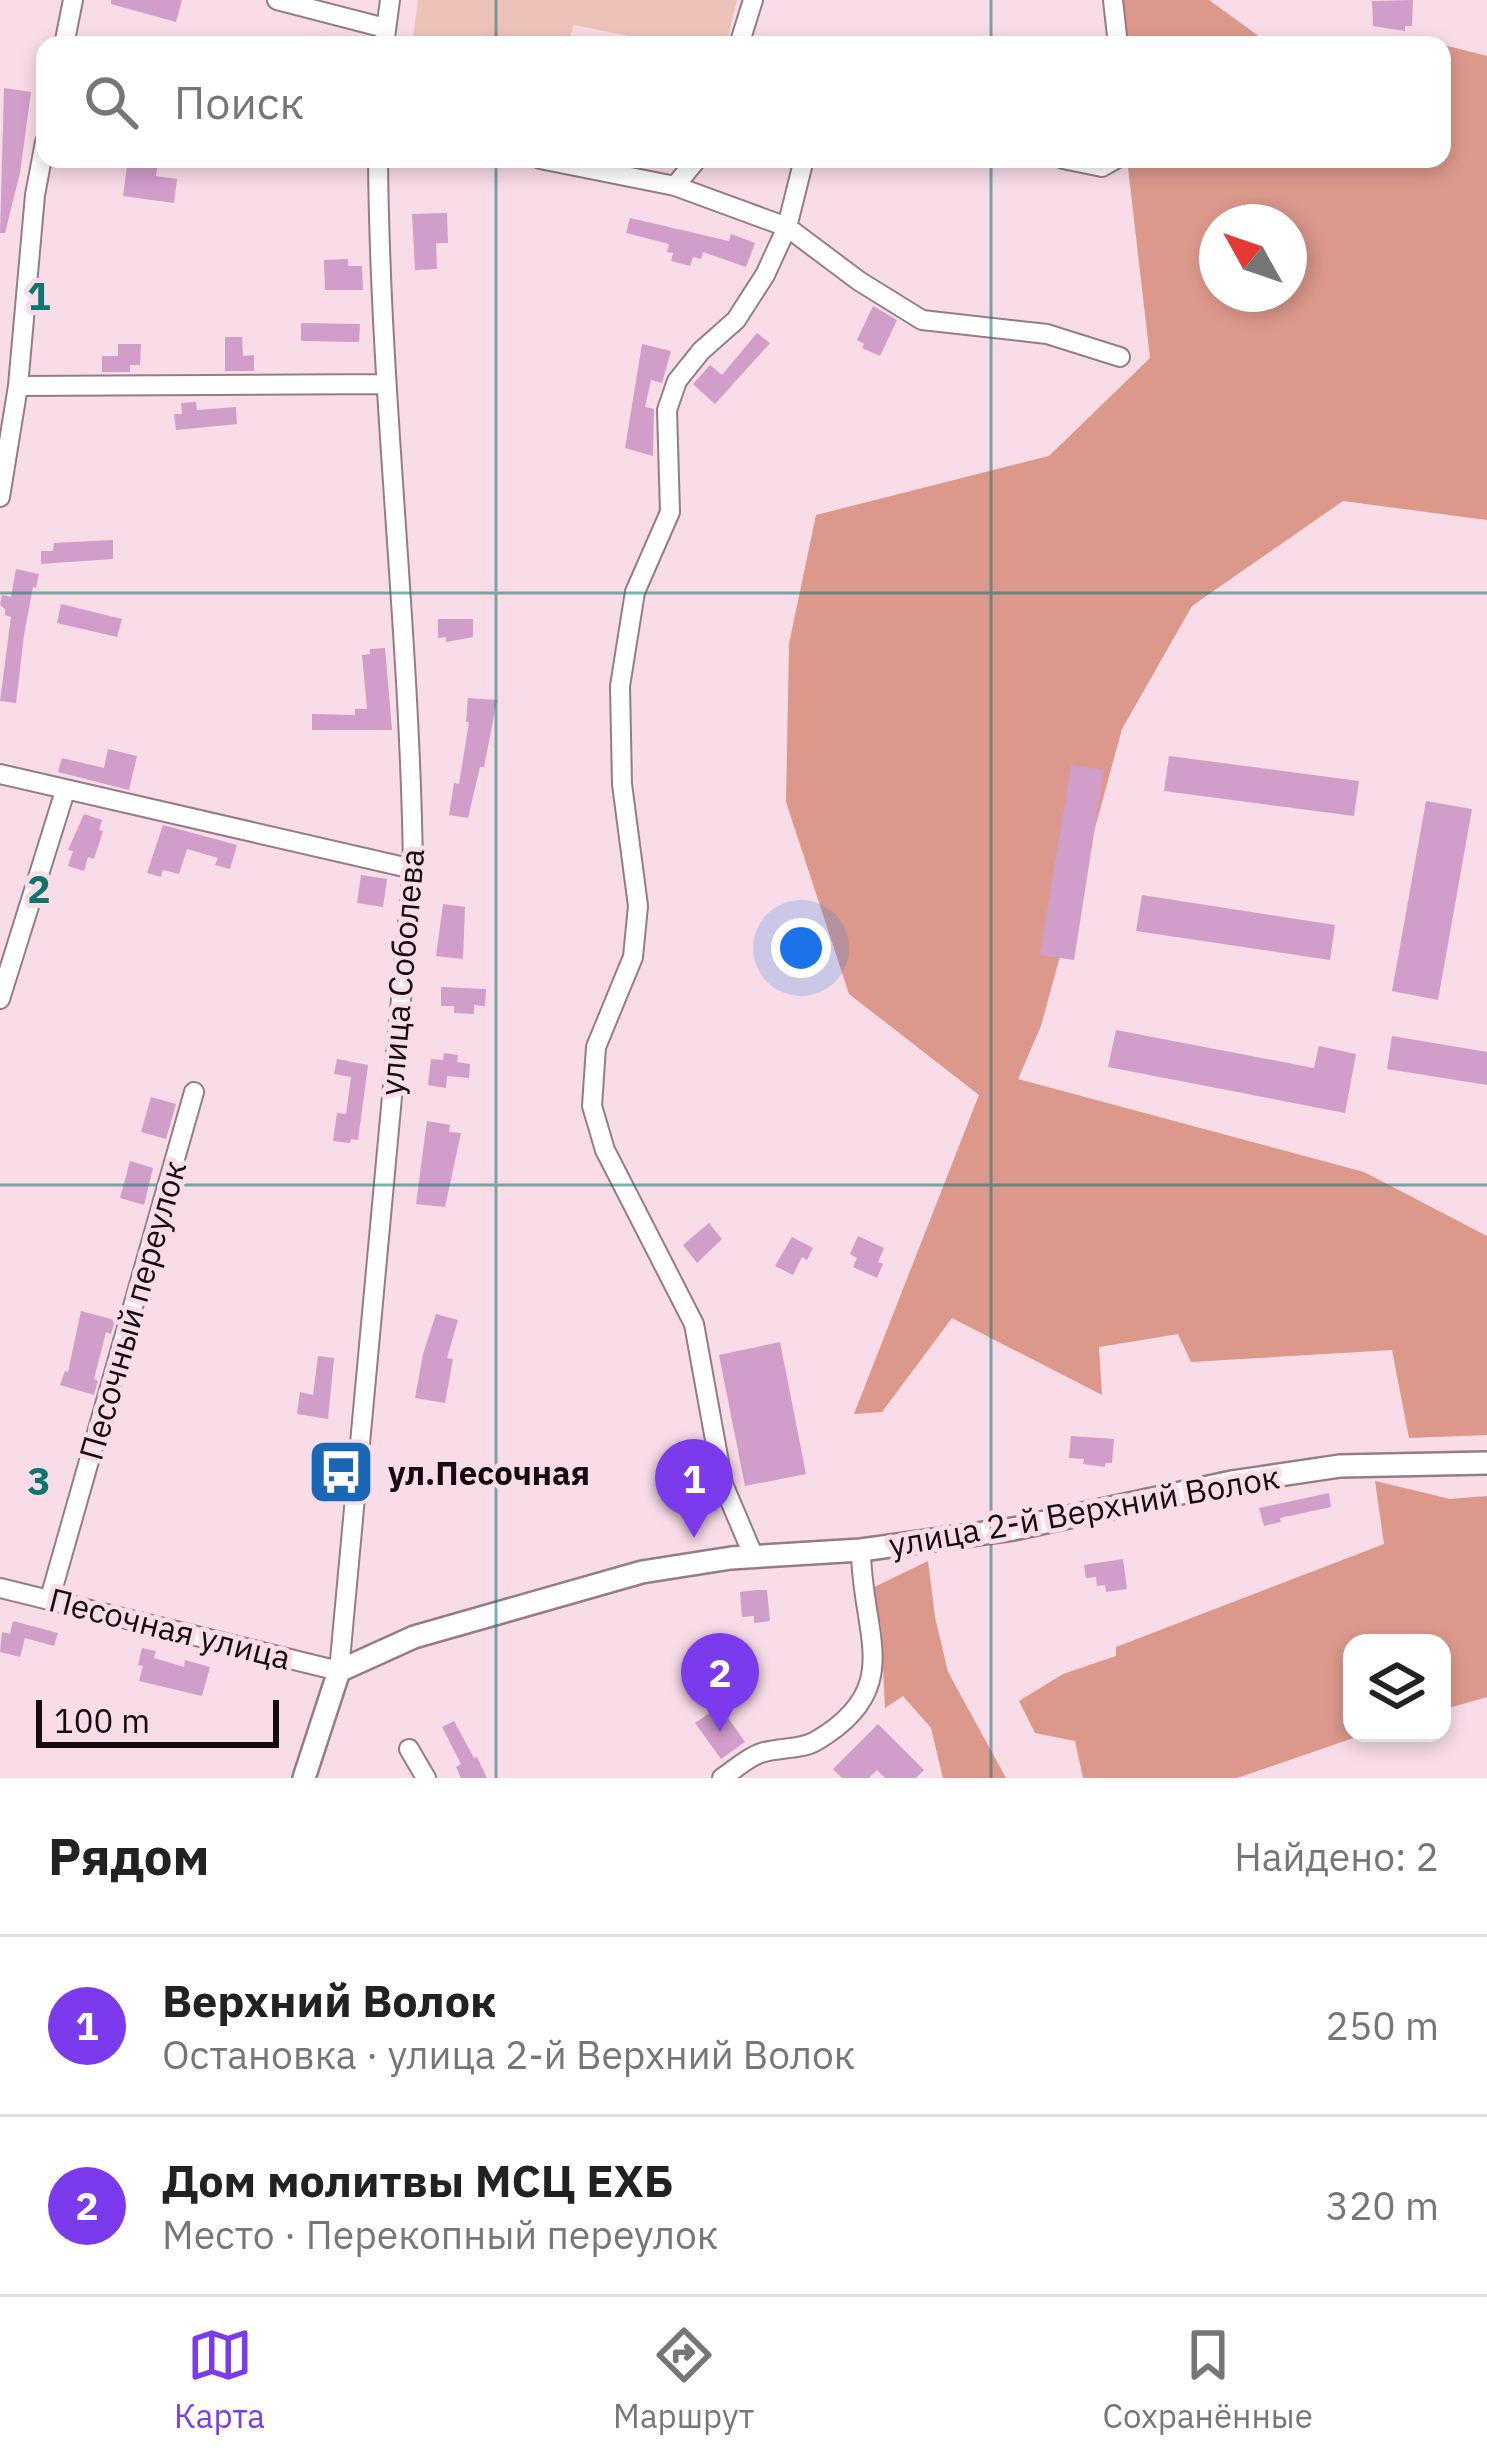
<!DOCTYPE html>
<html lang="ru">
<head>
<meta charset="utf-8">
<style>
  body { margin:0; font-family:"IBM Plex Sans",sans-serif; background:#f6f6f6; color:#222 }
  .controls { position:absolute; right:36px; bottom:36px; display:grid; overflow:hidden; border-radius:24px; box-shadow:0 6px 18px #0003 }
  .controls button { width:108px; height:108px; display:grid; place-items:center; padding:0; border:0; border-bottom:3px solid #e0e0e0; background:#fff; color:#222; font:60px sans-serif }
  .compass { position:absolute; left:1199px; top:204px; width:108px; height:108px; border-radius:50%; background:#fff; box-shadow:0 6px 18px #0003; rotate:310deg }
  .scale { position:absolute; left:36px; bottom:30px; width:243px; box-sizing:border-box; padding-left:12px; border:6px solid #150c10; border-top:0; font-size:33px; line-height:42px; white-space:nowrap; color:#150c10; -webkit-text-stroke:9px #f8dce7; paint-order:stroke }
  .you { position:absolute; left:801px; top:948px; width:42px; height:42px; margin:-30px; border:9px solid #fff; border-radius:50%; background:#1a73e8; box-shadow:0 0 0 18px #1a73e833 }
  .badge { display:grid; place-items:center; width:78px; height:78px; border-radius:50%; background:#7c3aed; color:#fff; font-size:39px; font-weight:700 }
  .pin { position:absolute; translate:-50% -99px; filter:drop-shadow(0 3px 6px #0008) }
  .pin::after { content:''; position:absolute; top:63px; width:42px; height:36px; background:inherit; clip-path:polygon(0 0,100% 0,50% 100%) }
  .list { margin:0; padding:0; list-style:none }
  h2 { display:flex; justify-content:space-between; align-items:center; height:156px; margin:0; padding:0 48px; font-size:51px }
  h2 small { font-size:39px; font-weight:400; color:#767676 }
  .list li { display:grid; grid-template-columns:78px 1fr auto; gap:36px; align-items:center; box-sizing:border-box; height:180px; padding:0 48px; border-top:3px solid #e0e0e0 }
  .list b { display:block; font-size:45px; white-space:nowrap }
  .list p { margin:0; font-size:39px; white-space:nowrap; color:#767676 }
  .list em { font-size:39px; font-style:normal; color:#767676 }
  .icon { flex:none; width:66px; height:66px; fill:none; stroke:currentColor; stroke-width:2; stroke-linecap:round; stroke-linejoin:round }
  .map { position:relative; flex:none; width:1487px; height:1778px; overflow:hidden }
  .search { position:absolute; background:#fff; box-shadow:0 6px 18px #0003; left:36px; right:36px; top:36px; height:132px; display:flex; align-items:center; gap:30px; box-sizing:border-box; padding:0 42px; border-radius:24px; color:#767676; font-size:45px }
  .sheet { height:516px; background:#fff }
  nav { display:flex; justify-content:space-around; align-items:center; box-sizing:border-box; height:168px; border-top:3px solid #e0e0e0; background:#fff; font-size:33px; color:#767676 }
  nav a { display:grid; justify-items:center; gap:6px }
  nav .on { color:#7c3aed }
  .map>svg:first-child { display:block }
  .green { fill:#edc2b9 }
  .forest { fill:#dc988b; fill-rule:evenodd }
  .building { fill:#d19dc9 }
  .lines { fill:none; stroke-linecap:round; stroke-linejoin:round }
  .minor-casing { stroke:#957c86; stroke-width:22 }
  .major-casing { stroke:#957c86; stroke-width:26 }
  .minor { stroke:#fff; stroke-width:18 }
  .major { stroke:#fff; stroke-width:21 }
  .grid { fill:none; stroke:#0f766e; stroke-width:3; stroke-opacity:0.55 }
  .labels { text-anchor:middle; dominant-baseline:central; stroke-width:10; stroke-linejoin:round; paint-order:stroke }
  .street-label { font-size:33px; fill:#150c10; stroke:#f8dce7 }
  .poi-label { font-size:33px; font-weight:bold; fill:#150c10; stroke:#f8dce7; text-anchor:start }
  .grid-label { font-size:39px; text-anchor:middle; font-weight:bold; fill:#0f766e; stroke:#f8dce7; stroke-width:10; stroke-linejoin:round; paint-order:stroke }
</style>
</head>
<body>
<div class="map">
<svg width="1487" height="1778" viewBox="0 0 1487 1778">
  <rect width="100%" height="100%" fill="#f8dce7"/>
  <!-- green -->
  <path class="green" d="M418,0H737L726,45H675L574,25L567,45H412Z"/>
  <!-- forest -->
  <path class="forest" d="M1105,0H1209L1271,45H1112Z
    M1444,45L1487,56V520L1343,501L1192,606L1122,729L1041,1026L1018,1079L1364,1172L1487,1236V1435L1409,1438L1392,1350L1191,1362L1178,1334L1099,1347L1102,1395L952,1318L882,1412L854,1414L979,1095L849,994L786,802L789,644L816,515L1049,456L1150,358L1127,159H1442ZM1217,222H1289V294H1217Z
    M1375,1481L1450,1499L1487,1496V1697L1442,1710V1643H1352V1733H1368L1237,1778H1083L1075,1741L1035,1733L1019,1701L1063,1674L1116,1656V1647L1384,1544Z
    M928,1561L935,1617L948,1672L1006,1778H943L931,1728L903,1696L885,1708L881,1625L866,1591Z"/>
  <!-- building -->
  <path class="building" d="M111,0H182L176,22L111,4Z
    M1413,0L1412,26H1405V31L1373,26L1372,1Z
    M4,88L31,92L20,173L5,233H0Z
    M128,159H158L156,176L177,179L174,203L123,196Z
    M447,213L448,243H436L437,269L415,270L412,214Z
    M630,218L729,241L731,234L755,243L746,267L703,252L701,259L693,257L690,266L671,261L673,253L667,252L669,244L626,233Z
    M348,259V266H362L363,290H325L324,260Z
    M873,306L897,320L880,356L862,348L864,344L857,340Z
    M301,323L360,324L359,342L301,341Z
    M757,333L770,343L715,404L693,384L710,365L722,375Z
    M225,337H242L243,356L254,355V371H225Z
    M118,344H141L140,365H130V372H102V356H118Z
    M642,344L671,351L662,383L651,380L645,407L654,409L653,456L625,448Z
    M196,402L197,410L236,407L237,424L176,430L174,414H182L181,403Z
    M113,540V559L41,564V551H53L54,543Z
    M16,569L39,574L36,588L33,587L24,635L16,703L0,701L11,617L5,615V609L0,605L2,595L11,597Z
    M61,604L122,619L117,637L57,623Z
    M438,619H473V637L446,642V637L438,638Z
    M385,648L392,730H312V714L355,715V709H367L362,655L370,654V649Z
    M468,698L497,700L484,767H480L468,818L449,815L454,783L459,784L469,722H466Z
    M108,749L137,756L129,790L58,772L62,758L104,768Z
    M1169,756L1359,781L1354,816L1164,791Z
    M1071,765L1104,770L1074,960L1040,955Z
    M1426,801L1472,809L1438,1000L1392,991Z
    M84,814L102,820L99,830L103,831L94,859L88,857L84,871L68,866L73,851L68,850Z
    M163,825L237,845L230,869L215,865L218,858L187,849L179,874L163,870L161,877L147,873Z
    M361,875L387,879L383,907L357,903Z
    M1142,895L1335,925L1330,960L1136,931Z
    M443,904L465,907L463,959L436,956Z
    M441,987L486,989L485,1006L474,1005V1014L454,1013V1006H441Z
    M1116,1030L1314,1068L1319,1046L1356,1054L1345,1113L1108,1067Z
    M1392,1036L1487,1052V1085L1387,1069Z
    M444,1053L458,1055L457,1062L470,1064L469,1078L447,1076L446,1088L428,1085L431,1059L443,1060Z
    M337,1059L368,1065L358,1140L351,1139L350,1143L333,1141L337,1113L346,1114L351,1077L334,1074Z
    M151,1097L176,1104L166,1139L141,1132Z
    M427,1121L450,1125L449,1132L461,1133L445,1207L416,1204Z
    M130,1161L153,1168L144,1205L120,1198Z
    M709,1223L722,1239L697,1263L683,1245Z
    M858,1236L884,1248L878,1262L883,1264L877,1278L853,1267L857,1258L850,1254Z
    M792,1237L813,1248L807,1260L802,1257L793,1275L775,1266Z
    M81,1311L115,1320L111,1334L106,1332L94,1379L98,1381L94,1395L60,1385L65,1371L68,1372Z
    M436,1314L458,1320L447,1358L453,1359L445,1403L415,1398L423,1354Z
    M780,1342L806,1474L745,1486L719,1355Z
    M318,1356L334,1358L328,1419L297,1414L300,1392L313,1395Z
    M1071,1436L1114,1439L1112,1463H1105V1467L1083,1464L1084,1459L1069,1458Z
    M1329,1493L1331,1507L1280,1518L1281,1522L1264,1526L1259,1508Z
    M1123,1559L1127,1589L1106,1592L1105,1585L1097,1586L1096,1577L1086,1578L1084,1565Z
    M757,1590H767L770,1621L754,1623V1616L742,1617L740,1592Z
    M13,1621L58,1633L54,1646L25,1638L20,1657L0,1652L2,1632L10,1634Z
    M142,1648L156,1651L154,1658L184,1667L185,1660L210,1667L202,1696L139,1681L143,1666L138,1665Z
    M720,1706L745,1742L721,1759L695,1723Z
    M454,1721L474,1758L477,1757L487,1778H461L456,1767L461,1764L442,1727Z
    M878,1724L924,1770L916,1778H885L877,1770L869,1778H842L833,1769Z"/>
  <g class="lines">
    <!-- minor casing -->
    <g class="minor-casing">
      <path id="minor" d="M277,0L385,28
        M1113,0L1118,45
        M64,45L73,0
        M384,45L390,0
        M739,45L753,0
        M540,159L675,186L787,227L859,281L922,320L1047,334L1120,357
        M1063,159L1102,167L1116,159
        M675,186L697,159
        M18,386L384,384
        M0,497L18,386L35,195L45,142
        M0,774L413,869
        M0,999L65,791
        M754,1557L723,1484L694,1324L605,1150L592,1106L596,1047L633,957L638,906L622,784L620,686L635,592L670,512L667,410L677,381L701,351L736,320L765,275L787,227L804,159
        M0,1588L339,1671L413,869C410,632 380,396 378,159
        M50,1598L194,1092
        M409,1749L426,1778
        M722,1778C734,1770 748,1757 761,1753C779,1747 801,1750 816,1741C907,1688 861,1633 861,1550"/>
    </g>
    <!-- major casing -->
    <g class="major-casing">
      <path id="major" d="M304,1778L339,1671L414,1637L642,1572L731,1558L861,1550L1013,1529L1232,1482L1340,1466L1487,1463"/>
    </g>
    <!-- minor -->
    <use href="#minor" class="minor"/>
    <!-- major -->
    <use href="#major" class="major"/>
  </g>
  <!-- grid -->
  <path class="grid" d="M496,0V45M991,0V45M496,159V1778M991,159V1778M0,593H1487M0,1185H1487"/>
  <!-- icons -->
  <defs>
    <g id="bus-square" transform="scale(3.45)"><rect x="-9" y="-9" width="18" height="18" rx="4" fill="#1a67b6" stroke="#f8dce7"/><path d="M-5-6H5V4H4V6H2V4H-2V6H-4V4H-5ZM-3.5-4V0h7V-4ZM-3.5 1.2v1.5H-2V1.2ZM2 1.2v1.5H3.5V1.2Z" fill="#fff"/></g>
  </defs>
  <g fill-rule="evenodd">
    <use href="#bus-square" x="341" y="1472"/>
  </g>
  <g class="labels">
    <!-- street labels -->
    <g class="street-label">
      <text transform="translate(401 972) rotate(-85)">улица Соболева</text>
      <text transform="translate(132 1310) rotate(-74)">Песочный переулок</text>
      <text transform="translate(1084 1510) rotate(-10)">улица 2-й Верхний Волок</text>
      <text transform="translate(170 1628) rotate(14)">Песочная улица</text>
    </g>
    <!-- poi labels -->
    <g class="poi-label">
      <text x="388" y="1472">ул.Песочная</text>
    </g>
  </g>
  <g class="grid-label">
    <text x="39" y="310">1</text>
    <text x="39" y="903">2</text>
    <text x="39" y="1495">3</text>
  </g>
</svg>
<div class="controls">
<button><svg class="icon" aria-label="layers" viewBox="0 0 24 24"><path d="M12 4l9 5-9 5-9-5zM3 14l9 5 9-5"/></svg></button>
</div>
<svg class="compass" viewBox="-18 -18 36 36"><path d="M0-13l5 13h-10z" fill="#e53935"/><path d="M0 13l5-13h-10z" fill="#767676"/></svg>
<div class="scale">100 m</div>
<div class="you"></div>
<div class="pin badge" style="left:694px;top:1538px">1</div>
<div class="pin badge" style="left:720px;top:1732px">2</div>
<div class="search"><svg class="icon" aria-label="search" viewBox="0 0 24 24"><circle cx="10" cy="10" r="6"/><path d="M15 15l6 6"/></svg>Поиск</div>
</div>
<section class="sheet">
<h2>Рядом<small>Найдено: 2</small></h2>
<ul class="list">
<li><span class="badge">1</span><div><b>Верхний Волок</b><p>Остановка · улица 2-й Верхний Волок</p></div><em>250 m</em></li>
<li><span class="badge">2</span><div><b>Дом молитвы МСЦ ЕХБ</b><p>Место · Перекопный переулок</p></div><em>320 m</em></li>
</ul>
</section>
<nav>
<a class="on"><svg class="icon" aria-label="map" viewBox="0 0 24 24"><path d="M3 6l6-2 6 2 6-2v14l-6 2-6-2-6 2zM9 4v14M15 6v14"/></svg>Карта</a>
<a><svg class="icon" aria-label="directions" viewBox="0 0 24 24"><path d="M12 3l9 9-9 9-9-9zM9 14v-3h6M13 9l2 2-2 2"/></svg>Маршрут</a>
<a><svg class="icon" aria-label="saved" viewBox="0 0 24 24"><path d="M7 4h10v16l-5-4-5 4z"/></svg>Сохранённые</a>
</nav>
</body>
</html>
